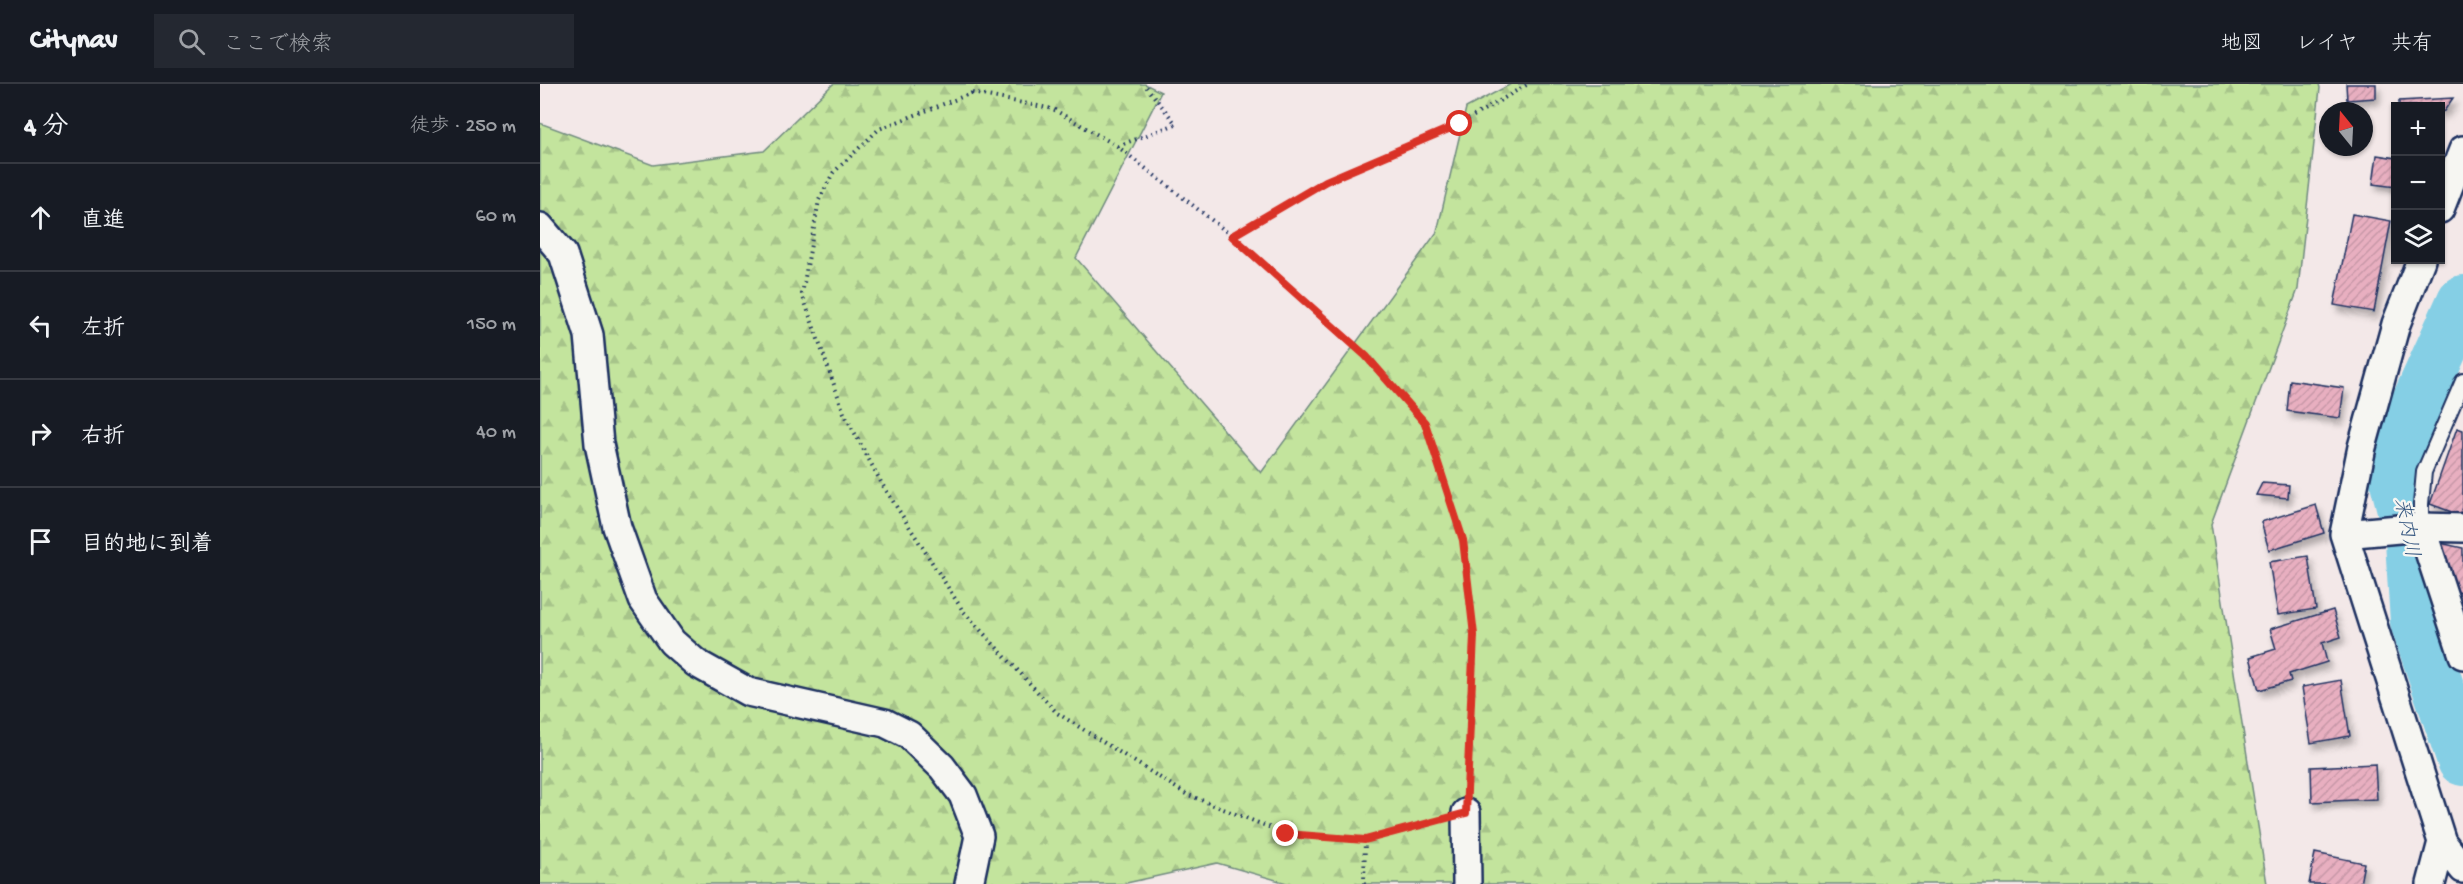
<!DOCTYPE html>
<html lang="ja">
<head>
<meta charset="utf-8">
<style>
  body { margin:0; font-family:"Gochi Hand","Klee One",sans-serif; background:#242831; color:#f1f3f6 }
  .controls { position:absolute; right:18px; top:18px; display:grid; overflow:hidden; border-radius:0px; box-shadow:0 2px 4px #0004 }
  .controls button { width:54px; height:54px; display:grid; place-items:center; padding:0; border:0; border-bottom:2px solid #363941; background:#171b24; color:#f1f3f6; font:30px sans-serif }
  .compass { position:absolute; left:1779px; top:18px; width:54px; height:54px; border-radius:50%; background:#171b24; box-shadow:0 2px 4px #0004; rotate:342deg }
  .stop { position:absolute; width:18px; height:18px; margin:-14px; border:4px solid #d93025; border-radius:50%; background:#fff }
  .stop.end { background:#d93025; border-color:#fff; box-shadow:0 2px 6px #0008 }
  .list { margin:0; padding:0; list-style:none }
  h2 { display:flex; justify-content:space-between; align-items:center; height:78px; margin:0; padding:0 24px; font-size:26px }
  h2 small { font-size:20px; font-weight:400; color:#9ea1a6 }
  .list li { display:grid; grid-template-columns:39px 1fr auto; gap:18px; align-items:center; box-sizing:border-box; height:108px; padding:0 24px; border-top:2px solid #363941 }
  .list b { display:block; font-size:22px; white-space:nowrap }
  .list em { font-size:20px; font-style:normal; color:#9ea1a6 }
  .icon { flex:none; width:33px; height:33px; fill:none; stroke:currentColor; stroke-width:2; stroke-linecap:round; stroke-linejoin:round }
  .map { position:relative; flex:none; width:1923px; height:800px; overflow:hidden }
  header { display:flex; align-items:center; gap:36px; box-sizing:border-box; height:84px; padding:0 30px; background:#171b24; border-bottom:2px solid #363941 }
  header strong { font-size:28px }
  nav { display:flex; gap:33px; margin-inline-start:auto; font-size:21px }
  .search { width:420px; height:54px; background:#242831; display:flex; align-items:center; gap:15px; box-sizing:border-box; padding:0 21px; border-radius:0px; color:#9ea1a6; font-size:22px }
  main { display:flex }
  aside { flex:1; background:#171b24 }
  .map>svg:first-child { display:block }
  .forest { fill:url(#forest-firs); stroke:#6f8a7e; stroke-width:1.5 }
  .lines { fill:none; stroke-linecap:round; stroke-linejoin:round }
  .river { stroke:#85cfe5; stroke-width:52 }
  .building { fill:url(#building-hatch); stroke:#1b2f5e; stroke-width:1.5; filter:url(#shadow) }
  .service-casing { stroke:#1b2f5e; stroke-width:18 }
  .minor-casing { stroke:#1b2f5e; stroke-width:32 }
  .path { stroke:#1b2f5e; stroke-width:4; stroke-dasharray:1.5 4.5; stroke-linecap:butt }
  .service { stroke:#f6f6f2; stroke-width:14 }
  .minor { stroke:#f6f6f2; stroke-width:27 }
  .route { stroke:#d93025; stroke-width:8 }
  .labels { text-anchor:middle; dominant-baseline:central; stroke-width:4.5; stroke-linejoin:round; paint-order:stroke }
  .water-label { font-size:20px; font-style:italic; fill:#365780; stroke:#f6f6f2 }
</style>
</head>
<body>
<header>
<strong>Citynav</strong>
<div class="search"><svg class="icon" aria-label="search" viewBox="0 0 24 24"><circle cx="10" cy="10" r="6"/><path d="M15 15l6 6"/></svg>ここで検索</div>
<nav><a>地図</a><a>レイヤ</a><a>共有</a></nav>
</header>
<main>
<aside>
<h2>4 分<small>徒歩 · 250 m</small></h2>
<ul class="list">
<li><svg class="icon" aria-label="ahead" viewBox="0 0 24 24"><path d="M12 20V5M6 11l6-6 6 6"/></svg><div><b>直進</b></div><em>60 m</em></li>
<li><svg class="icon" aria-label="left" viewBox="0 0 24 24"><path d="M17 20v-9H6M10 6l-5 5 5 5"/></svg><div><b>左折</b></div><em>150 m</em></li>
<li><svg class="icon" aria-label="right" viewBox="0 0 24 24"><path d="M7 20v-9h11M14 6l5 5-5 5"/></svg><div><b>右折</b></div><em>40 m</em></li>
<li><svg class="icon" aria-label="arrive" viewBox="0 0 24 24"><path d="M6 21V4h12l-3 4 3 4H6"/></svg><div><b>目的地に到着</b></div></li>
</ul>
</aside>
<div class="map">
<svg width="1923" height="800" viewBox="0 0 1923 800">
  <defs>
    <pattern id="forest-firs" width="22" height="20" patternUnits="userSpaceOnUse" patternTransform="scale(1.5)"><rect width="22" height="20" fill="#c3e49d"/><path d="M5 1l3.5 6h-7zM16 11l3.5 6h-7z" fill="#a7c48a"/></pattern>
    <pattern id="building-hatch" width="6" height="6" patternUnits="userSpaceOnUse" patternTransform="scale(1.5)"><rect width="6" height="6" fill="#e8afc0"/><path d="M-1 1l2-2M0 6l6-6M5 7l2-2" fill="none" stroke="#c697a7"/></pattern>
    <filter id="shadow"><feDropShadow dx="3.5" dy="6" stdDeviation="3" flood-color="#0004"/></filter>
  </defs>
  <rect width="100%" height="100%" fill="#f3e8e8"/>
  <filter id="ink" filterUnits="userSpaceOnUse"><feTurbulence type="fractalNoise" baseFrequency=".0167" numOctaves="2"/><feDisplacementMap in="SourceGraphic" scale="12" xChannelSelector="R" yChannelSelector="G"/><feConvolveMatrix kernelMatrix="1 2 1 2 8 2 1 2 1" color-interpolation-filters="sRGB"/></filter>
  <g filter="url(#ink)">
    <!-- forest -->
    <path class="forest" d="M293,0H605L621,8L536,174L721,389L897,148L926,24L971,0H1779L1780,4L1758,205L1671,440L1727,800H750L677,779L582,800H0V39L113,81L224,67Z"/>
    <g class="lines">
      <!-- river -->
      <path class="river" d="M1923,217L1868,339L1856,381V398L1871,457L1876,538L1923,676"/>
    </g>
    <!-- building -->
    <path class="building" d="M1806,0H1836V14L1807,16Z
      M1913,14L1904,27L1900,28V22H1859V17Z
      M1837,71L1856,74V103L1833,100Z
      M1812,130L1851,137L1834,228L1794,221Z
      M1750,296L1804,304L1800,334L1747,327Z
      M1917,344L1923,346V423L1920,431L1890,420Z
      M1722,399L1749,401L1748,414L1716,411Z
      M1776,421L1784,449L1729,466L1721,438Z
      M1900,459L1923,464V509L1914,507Z
      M1768,472L1776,525L1738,531L1729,478Z
      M1793,526L1801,553L1782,559L1787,578L1749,590L1751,597L1719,606L1710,573L1736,565L1730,545Z
      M1801,596L1810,652L1771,659L1762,603Z
      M1835,680L1837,715L1772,718L1771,683Z
      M1775,769L1824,779L1820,800H1769Z"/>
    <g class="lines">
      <!-- service casing -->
      <g class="service-casing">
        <path id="service" d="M1881,443V420L1884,388L1923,297"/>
      </g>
      <!-- minor casing -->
      <g class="minor-casing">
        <path id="minor" d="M1900,125L1923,66
          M0,143L23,170L49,251L59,360L77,443L103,516L132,558L156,579L208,608L345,639L369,651L402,683L423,711L439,752L429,800
          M1881,176L1856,240L1822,363L1804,450L1902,758L1923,785
          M1881,443L1923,571
          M1804,450L1881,443L1923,444
          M926,729L927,800
          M1891,800L1902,758"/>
      </g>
      <!-- path -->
      <path class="path" d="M432,9L513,25L577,62L692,152L826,272L885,339L923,456L934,551L926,729L825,756L746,750L646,710L517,629L423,527L342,400L304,329L262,210L279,116L293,89L339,45Z
        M578,62L636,40L604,0
        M692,152L786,97L920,40L988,0
        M824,800L825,756"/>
      <!-- service -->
      <use href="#service" class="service"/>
      <!-- minor -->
      <use href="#minor" class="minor"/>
    </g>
  </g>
  <g class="lines" filter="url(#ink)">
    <!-- route -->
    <path class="route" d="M746,750L825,756L926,729L934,551L923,456L885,339L826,272L692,152L786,97L920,40"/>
  </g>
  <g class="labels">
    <!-- water labels -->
    <g class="water-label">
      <text transform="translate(1865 444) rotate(79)">来内川</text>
    </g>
  </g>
</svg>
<div class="controls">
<button>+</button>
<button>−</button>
<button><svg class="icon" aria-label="layers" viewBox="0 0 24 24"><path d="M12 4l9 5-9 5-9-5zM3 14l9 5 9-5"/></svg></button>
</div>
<svg class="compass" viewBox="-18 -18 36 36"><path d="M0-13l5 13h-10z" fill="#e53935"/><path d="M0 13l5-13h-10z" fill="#9ea1a6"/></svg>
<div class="stop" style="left:920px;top:40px"></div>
<div class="stop end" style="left:746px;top:750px"></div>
</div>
</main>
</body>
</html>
